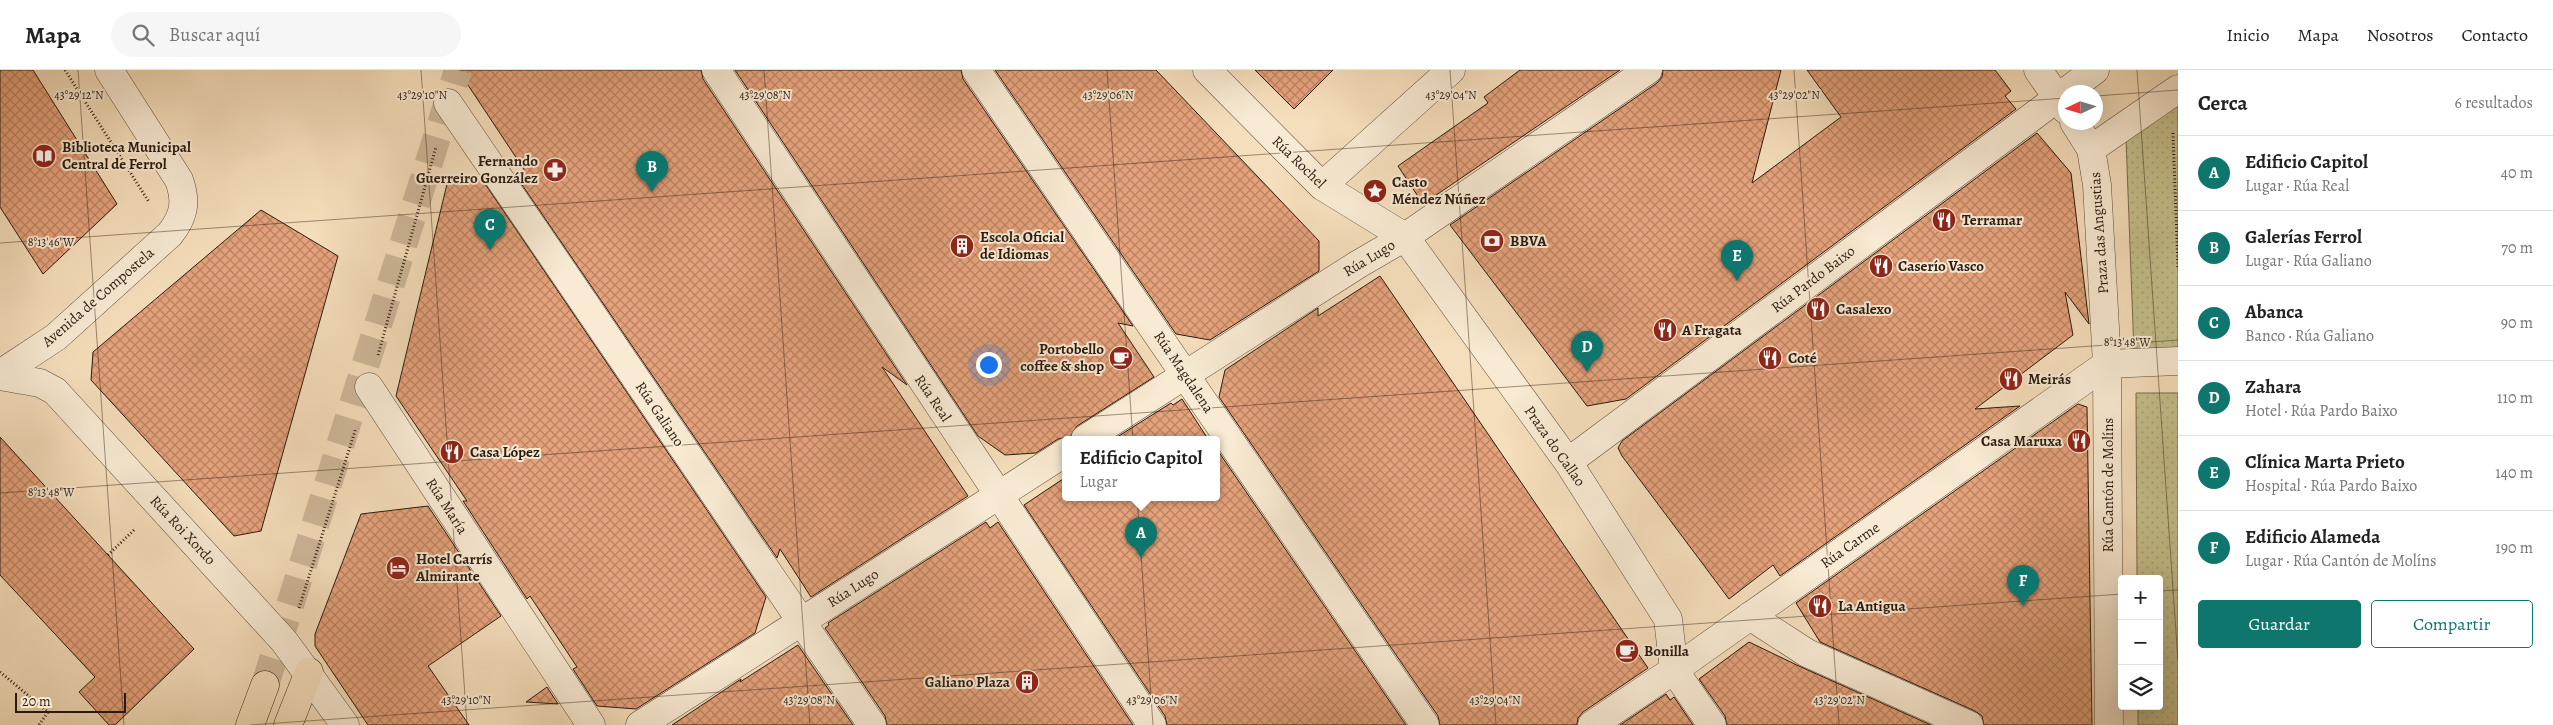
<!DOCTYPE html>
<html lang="es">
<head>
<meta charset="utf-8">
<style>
  body { margin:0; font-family:Alegreya,serif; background:#f6f6f6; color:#222 }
  .controls { position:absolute; right:15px; bottom:15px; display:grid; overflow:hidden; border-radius:5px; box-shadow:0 5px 20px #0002 }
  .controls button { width:45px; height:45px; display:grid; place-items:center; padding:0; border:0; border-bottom:1px solid #e0e0e0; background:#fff; color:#222; font:25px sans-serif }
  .compass { position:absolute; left:2058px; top:15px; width:45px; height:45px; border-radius:50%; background:#fff; box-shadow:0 5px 20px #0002; rotate:266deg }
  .scale { position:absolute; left:15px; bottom:12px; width:111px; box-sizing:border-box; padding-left:5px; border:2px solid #2b1a11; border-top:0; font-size:14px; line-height:18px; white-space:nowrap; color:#2b1a11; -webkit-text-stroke:4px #f8ead3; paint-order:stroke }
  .you { position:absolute; left:988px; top:294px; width:18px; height:18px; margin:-12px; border:4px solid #fff; border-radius:50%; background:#1a73e8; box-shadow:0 0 0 8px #1a73e833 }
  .badge { display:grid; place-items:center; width:32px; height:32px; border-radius:50%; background:#0f766e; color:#fff; font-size:16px; font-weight:700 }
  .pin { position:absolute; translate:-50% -41px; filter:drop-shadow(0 1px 2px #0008) }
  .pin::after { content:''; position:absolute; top:26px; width:18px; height:15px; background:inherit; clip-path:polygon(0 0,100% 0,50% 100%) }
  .popup { position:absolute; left:1062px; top:366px; width:158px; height:65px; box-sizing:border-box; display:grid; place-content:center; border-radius:5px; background:#fff; filter:drop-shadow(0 1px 4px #0005); font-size:16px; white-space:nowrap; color:#767676 }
  .popup b { font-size:19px; color:#222 }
  .popup::after { content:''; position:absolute; left:50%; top:100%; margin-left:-10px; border:10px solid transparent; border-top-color:#fff }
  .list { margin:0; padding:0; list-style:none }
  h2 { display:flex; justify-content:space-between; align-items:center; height:65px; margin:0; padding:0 20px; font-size:21px }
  h2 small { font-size:16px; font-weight:400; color:#767676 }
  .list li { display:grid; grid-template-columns:32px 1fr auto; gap:15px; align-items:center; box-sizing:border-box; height:75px; padding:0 20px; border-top:1px solid #e0e0e0 }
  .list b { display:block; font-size:19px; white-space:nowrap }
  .list p { margin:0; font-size:16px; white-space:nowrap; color:#767676 }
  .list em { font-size:16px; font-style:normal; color:#767676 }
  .actions { display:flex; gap:10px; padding:15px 20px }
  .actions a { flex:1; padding:11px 0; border:1px solid #0f766e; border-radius:5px; text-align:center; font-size:18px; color:#0f766e }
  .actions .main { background:#0f766e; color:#fff }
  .icon { flex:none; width:28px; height:28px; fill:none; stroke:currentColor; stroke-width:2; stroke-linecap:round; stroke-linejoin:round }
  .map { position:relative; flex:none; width:2178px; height:655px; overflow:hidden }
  header { display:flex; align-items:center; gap:30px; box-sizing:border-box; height:70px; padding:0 25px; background:#fff; border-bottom:1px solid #e0e0e0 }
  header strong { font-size:24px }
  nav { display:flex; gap:28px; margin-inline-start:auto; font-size:18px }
  .search { width:350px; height:45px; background:#f6f6f6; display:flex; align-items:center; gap:12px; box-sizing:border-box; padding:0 18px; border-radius:28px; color:#767676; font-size:19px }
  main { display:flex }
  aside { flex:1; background:#fff }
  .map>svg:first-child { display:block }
  .park { fill:url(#park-dots); stroke:#786c4e }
  .building { fill:url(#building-cross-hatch); stroke:#2b1a11 }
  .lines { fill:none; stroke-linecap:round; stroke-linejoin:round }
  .major-tunnel { stroke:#cdb799; stroke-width:28; stroke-dasharray:28 14; stroke-linecap:butt }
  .minor-casing { stroke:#5e4b3c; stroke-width:29 }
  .major-casing { stroke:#2b1a11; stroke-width:29 }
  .path { stroke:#2b1a11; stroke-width:3; stroke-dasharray:1 2.5; stroke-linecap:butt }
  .minor { stroke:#f8ead3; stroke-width:28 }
  .major { stroke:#f5debb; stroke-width:28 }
  .ticks { fill:none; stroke:#2b1a11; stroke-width:1; stroke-opacity:0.45 }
  .labels { text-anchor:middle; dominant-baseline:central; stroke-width:4; stroke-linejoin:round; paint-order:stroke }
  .poi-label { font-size:15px; font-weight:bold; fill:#2b1a11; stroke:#f8ead3; text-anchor:start }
  .street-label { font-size:15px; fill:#2b1a11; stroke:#f8ead3 }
  .ticks-label { font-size:12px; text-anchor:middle; fill:#2b1a11; stroke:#f8ead3; stroke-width:4; stroke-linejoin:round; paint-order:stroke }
</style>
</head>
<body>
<header>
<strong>Mapa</strong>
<div class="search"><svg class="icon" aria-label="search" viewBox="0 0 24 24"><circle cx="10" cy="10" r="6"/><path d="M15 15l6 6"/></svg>Buscar aquí</div>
<nav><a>Inicio</a><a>Mapa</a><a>Nosotros</a><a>Contacto</a></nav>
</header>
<main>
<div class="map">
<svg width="2178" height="655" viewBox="0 0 2178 655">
  <defs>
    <pattern id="park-dots" width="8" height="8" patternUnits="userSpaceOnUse" patternTransform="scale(1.25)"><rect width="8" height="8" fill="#c4bf8b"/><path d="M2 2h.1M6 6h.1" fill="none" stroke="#a9a477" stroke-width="1.8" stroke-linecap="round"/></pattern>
    <pattern id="building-cross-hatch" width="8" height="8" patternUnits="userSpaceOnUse" patternTransform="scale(1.25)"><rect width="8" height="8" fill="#e5a27b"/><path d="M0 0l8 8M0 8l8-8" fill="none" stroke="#ba8363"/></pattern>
  </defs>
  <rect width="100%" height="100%" fill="#f5debb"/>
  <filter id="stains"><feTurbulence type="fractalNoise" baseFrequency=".004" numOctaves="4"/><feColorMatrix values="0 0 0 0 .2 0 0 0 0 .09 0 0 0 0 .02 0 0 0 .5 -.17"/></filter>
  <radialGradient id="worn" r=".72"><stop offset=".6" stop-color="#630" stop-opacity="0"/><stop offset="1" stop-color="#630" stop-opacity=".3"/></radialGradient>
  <!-- park -->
  <path class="park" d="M2178,36V281L2134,283L2126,69Z
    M2136,323H2178V655H2138V636H2159V509H2137Z"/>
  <!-- building -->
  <path class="building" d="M0,0H33L117,134L43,204L0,137Z
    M458,0H701L703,9L907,315L882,297L968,426L811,527L780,479L777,488L514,103L525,101Z
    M735,0H961L963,9L1133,256L1118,253L1154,307L1077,356L1070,367L1058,369L1036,383L1005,385L978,366Z
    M995,0H1156L1319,171V201L1210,270L1176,264Z
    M1255,0H1333L1294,39Z
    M1520,0H1620L1423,134L1398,96L1488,33L1484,27Z
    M1663,0H1781L1752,113L1841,47L1807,0H1995L2011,21L2005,26L2016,39L1626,329L1587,336L1450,155L1657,13L1662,7Z
    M2037,63L2071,103L2089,254L2065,222L2073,265L1975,339L2020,336L1780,506L1773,495L1729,529L1622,386L1618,378L1622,371Z
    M481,108L766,527L755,563L636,639L597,636L573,599L577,597L530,526L527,529L463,431H467L396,326L447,114Z
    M261,140L338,186L261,461L234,466L91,310L93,282Z
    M1380,206L1648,598L1583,642L1578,648L1577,655H1440L1438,646L1219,327L1225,300L1318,238V246Z
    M1182,329L1208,369H1114L1171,333L1173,335Z
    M2078,334L2087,337L2092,655H1984L1982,646L1975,641L1820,572L1796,533Z
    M0,367L194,579L115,655H109L79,622L95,607L0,505Z
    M1216,378L1406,655H1167L1165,646L1024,435L1066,407V427H1216Z
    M428,436L501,546L428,596L469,655H368L315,576V564L361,444Z
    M986,452L990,458L998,452L1133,655H887L885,646L825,558L829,555L828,553Z
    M1749,572L1801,597L1931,655H1727L1725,646L1699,609Z
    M798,575L853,655H672L741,609L740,612Z
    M547,617L558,634L526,632Z
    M1666,624L1670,630L1674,627L1693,655H1620Z"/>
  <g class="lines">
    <!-- major-tunnel -->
    <path class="major-tunnel" d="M265,615L458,0"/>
    <!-- minor casing -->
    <g class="minor-casing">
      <path id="minor" d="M716,0L1152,655
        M976,0L1425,655
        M1207,0L1322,116L1405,167L1568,392L1668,549L1674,600L1712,655
        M2038,0L2066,40
        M448,33L872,655
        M2074,52L2091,79L2097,115L2107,294L2109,655
        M2091,79L2178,19
        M1322,116L1451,0
        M2107,294L2178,291
        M0,304L56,267L170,164C184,146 187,132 179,110L109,0
        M0,306L40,313L55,321L284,571L345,655
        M369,317L591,655
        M1085,369L1357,195L1405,167L1648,0
        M1568,392L2095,0
        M1750,546L1807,583L1969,655
        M640,655L1066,382
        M1592,655L1674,600L2107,294"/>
    </g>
    <!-- major casing -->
    <g class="major-casing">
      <path id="major" d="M250,655L265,615
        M288,655L309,602"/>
    </g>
    <!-- path -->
    <path class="path" d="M65,0L149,132
      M2173,63L2178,197
      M378,285L436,77
      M108,485L135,459
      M299,538L356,358
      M0,602L48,642L39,655"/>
    <!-- minor -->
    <use href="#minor" class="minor"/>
    <!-- major -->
    <use href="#major" class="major"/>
  </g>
  <!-- ticks -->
  <path class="ticks" d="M78,0L124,655M421,0L467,655M764,0L810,655M1107,0L1153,655M1450,0L1496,655M1794,0L1839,655M2137,0L2178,591M2096,26L2178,20M0,173L2066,28M0,423L2178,270M2159,521L2178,520M250,655L2122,524"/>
  <!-- icons -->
  <defs>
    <g id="library-disc" transform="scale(1.25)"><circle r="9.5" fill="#8f2418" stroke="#f8ead3"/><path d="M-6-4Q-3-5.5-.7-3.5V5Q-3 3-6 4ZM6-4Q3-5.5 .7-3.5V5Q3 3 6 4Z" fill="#fff"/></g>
    <g id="pharmacy-disc" transform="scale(1.25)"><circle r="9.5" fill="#8f2418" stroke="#f8ead3"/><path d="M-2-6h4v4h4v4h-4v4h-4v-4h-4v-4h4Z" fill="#fff"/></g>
    <g id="sight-disc" transform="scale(1.25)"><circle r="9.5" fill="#8f2418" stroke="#f8ead3"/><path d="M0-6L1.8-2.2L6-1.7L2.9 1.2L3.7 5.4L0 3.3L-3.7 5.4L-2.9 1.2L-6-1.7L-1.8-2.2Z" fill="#fff"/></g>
    <g id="restaurant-disc" transform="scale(1.25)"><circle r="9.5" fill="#8f2418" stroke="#f8ead3"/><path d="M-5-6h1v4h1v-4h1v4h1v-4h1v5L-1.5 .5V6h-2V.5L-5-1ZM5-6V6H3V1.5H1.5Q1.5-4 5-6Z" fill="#fff"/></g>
    <g id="bank-disc" transform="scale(1.25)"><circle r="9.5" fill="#8f2418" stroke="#f8ead3"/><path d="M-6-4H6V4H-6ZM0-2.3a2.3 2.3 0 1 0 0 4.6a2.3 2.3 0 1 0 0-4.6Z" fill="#fff"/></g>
    <g id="building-disc" transform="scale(1.25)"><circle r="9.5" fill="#8f2418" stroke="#f8ead3"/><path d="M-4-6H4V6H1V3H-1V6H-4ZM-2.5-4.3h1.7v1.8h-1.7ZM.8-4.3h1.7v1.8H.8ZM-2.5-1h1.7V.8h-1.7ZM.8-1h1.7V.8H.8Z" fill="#fff"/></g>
    <g id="cafe-disc" transform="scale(1.25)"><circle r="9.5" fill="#8f2418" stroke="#f8ead3"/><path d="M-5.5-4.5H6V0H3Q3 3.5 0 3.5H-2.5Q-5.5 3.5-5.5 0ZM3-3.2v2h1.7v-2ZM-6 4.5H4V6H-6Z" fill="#fff"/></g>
    <g id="hotel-disc" transform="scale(1.25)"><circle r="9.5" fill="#8f2418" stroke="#f8ead3"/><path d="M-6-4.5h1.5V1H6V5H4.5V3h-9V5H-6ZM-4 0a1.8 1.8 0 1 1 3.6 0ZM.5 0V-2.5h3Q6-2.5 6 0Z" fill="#fff"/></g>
  </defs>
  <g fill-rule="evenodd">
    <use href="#library-disc" x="44" y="86"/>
    <use href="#pharmacy-disc" x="555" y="100"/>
    <use href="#sight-disc" x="1375" y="121"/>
    <use href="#restaurant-disc" x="1944" y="150"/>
    <use href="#bank-disc" x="1492" y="171"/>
    <use href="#building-disc" x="962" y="176"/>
    <use href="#restaurant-disc" x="1881" y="196"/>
    <use href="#restaurant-disc" x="1818" y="239"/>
    <use href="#restaurant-disc" x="1665" y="260"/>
    <use href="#cafe-disc" x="1121" y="288"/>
    <use href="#restaurant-disc" x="1770" y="288"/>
    <use href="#restaurant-disc" x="2011" y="309"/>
    <use href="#restaurant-disc" x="2079" y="371"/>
    <use href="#restaurant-disc" x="452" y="382"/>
    <use href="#hotel-disc" x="398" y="498"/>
    <use href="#restaurant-disc" x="1820" y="536"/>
    <use href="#cafe-disc" x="1627" y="581"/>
    <use href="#building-disc" x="1027" y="612"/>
  </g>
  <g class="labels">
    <!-- poi labels -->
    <g class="poi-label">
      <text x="62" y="77">Biblioteca Municipal<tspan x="62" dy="17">Central de Ferrol</tspan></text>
      <text x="538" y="91" text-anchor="end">Fernando<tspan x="538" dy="17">Guerreiro González</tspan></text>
      <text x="1392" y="112">Casto<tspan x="1392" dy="17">Méndez Núñez</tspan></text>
      <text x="1962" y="150">Terramar</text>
      <text x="980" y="167">Escola Oficial<tspan x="980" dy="17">de Idiomas</tspan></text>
      <text x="1510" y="171">BBVA</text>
      <text x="1898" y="196">Caserío Vasco</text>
      <text x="1836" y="239">Casalexo</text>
      <text x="1682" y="260">A Fragata</text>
      <text x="1104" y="279" text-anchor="end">Portobello<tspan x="1104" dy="17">coffee &amp; shop</tspan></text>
      <text x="1788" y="288">Coté</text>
      <text x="2028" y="309">Meirás</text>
      <text x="2062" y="371" text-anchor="end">Casa Maruxa</text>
      <text x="470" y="382">Casa López</text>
      <text x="416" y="489">Hotel Carrís<tspan x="416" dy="17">Almirante</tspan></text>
      <text x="1838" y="536">La Antigua</text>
      <text x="1644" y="581">Bonilla</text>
      <text x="1010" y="612" text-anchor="end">Galiano Plaza</text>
    </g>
    <!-- street labels -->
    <g class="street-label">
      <text transform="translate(1299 92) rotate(44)">Rúa Rochel</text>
      <text transform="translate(2099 163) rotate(-94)">Praza das Angustias</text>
      <text transform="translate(1369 188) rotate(-31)">Rúa Lugo</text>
      <text transform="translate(1813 209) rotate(-37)">Rúa Pardo Baixo</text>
      <text transform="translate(98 227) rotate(-41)">Avenida de Compostela</text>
      <text transform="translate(1184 302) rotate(56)">Rúa Magdalena</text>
      <text transform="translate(933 328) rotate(56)">Rúa Real</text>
      <text transform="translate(660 344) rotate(56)">Rúa Galiano</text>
      <text transform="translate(1555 376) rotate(55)">Praza do Callao</text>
      <text transform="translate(2108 415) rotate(-90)">Rúa Cantón de Molíns</text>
      <text transform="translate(447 436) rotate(57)">Rúa María</text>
      <text transform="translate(183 460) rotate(47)">Rúa Roi Xordo</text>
      <text transform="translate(1850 475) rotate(-35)">Rúa Carme</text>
      <text transform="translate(853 518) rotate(-33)">Rúa Lugo</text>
    </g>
  </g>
  <g class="ticks-label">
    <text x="79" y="29">43°29'12"N</text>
    <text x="422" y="29">43°29'10"N</text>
    <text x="765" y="29">43°29'08"N</text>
    <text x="1108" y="29">43°29'06"N</text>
    <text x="1451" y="29">43°29'04"N</text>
    <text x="1794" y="29">43°29'02"N</text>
    <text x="51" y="176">8°13'46"W</text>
    <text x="2127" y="276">8°13'48"W</text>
    <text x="51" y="426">8°13'48"W</text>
    <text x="466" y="634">43°29'10"N</text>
    <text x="809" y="634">43°29'08"N</text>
    <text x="1152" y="634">43°29'06"N</text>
    <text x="1495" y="634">43°29'04"N</text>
    <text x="1839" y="634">43°29'02"N</text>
  </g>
  <rect width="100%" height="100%" filter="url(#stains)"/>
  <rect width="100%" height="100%" fill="url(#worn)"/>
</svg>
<div class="controls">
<button>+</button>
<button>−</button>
<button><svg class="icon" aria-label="layers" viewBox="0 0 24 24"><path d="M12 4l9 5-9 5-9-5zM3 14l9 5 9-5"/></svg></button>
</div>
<svg class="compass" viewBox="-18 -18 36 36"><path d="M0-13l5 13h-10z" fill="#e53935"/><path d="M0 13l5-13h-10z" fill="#767676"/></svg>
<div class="scale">20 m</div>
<div class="you"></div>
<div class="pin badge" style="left:1141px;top:488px">A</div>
<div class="popup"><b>Edificio Capitol</b>Lugar</div>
<div class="pin badge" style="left:652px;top:122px">B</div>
<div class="pin badge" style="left:490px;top:180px">C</div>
<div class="pin badge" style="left:1587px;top:302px">D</div>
<div class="pin badge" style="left:1737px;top:211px">E</div>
<div class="pin badge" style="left:2023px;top:536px">F</div>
</div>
<aside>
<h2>Cerca<small>6 resultados</small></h2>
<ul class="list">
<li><span class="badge">A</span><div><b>Edificio Capitol</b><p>Lugar · Rúa Real</p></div><em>40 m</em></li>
<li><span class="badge">B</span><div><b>Galerías Ferrol</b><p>Lugar · Rúa Galiano</p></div><em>70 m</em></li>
<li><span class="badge">C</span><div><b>Abanca</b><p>Banco · Rúa Galiano</p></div><em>90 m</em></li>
<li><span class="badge">D</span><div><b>Zahara</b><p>Hotel · Rúa Pardo Baixo</p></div><em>110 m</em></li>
<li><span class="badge">E</span><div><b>Clínica Marta Prieto</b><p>Hospital · Rúa Pardo Baixo</p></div><em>140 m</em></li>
<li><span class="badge">F</span><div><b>Edificio Alameda</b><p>Lugar · Rúa Cantón de Molíns</p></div><em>190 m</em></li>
</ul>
<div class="actions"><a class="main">Guardar</a><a>Compartir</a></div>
</aside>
</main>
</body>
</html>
